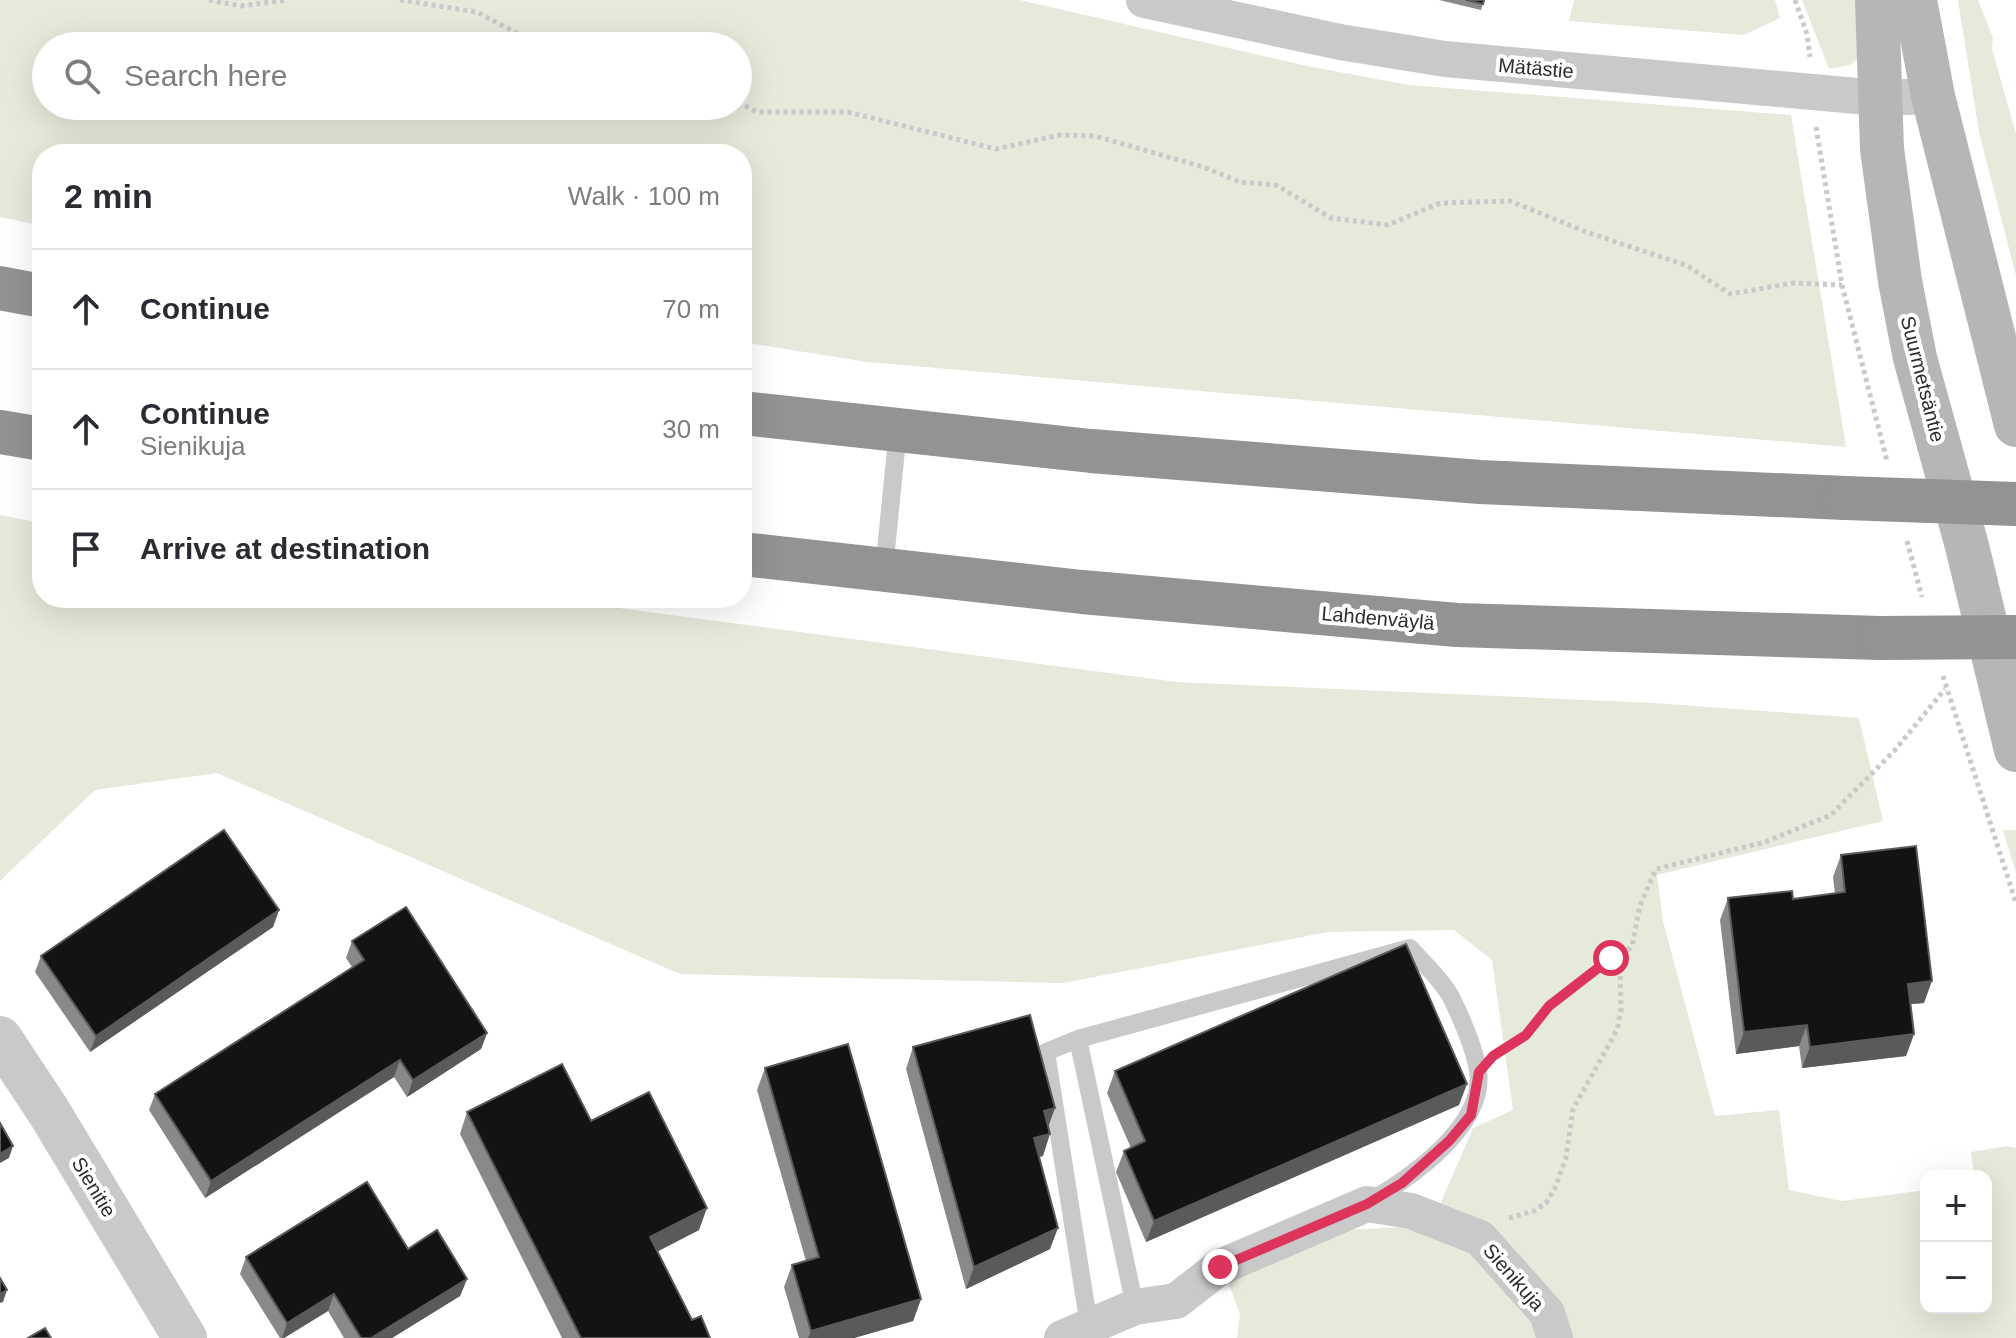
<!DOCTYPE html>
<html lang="en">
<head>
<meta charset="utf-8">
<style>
  body { margin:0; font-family:Arial,sans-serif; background:#f2f2f3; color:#2b2b33 }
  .controls { position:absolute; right:24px; bottom:24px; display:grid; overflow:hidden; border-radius:16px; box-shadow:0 8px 32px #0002 }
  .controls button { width:72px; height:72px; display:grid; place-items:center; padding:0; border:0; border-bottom:2px solid #e1e1e2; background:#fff; color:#2b2b33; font:40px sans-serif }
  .stop { position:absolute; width:24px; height:24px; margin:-18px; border:6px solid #dd345c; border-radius:50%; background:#fff }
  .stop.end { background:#dd345c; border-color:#fff; box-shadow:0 2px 8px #0008 }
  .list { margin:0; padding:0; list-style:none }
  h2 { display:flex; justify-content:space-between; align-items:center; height:104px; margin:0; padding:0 32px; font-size:34px }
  h2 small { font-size:26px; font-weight:400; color:#7c7c81 }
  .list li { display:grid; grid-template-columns:52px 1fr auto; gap:24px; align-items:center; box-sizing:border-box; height:120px; padding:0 32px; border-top:2px solid #e1e1e2 }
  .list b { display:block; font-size:30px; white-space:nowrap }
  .list p { margin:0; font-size:26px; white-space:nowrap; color:#7c7c81 }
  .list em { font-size:26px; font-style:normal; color:#7c7c81 }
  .icon { flex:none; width:44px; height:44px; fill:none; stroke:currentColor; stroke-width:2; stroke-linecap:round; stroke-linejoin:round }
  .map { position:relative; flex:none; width:2016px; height:1338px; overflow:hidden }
  .search { position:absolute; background:#fff; box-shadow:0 8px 32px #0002; left:32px; top:32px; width:720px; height:88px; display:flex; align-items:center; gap:20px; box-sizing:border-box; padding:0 28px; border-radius:44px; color:#7c7c81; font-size:30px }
  .panel { position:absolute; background:#fff; box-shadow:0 8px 32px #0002; left:32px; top:144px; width:720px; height:464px; border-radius:32px }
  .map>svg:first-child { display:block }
  .green { fill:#e5eada; fill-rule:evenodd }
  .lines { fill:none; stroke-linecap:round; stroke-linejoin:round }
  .path { stroke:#c9c9c9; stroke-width:5; stroke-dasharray:4 4; stroke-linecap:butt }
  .service { stroke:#c9c9c9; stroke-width:18 }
  .minor { stroke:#c9c9c9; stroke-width:36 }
  .tertiary { stroke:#c9c9c9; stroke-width:44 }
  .secondary { stroke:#b6b6b6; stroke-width:44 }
  .motorway { stroke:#939393; stroke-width:44 }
  .motorway-bridge { stroke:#939393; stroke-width:44 }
  .wall { fill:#898989 }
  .shaded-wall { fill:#5a5a5a }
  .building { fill:#131313; stroke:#5a5a5a; stroke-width:2 }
  .route { stroke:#dd345c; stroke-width:10 }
  .labels { text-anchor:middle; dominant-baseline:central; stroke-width:8; stroke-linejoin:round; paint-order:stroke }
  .street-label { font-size:20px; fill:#2c2c2c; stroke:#fff }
</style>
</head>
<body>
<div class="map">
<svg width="2016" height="1338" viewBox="0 0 2016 1338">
  <rect width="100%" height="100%" fill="#fff"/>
  <!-- green -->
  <path class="green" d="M0,0H1020L1307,66L1409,85L1791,115L1846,447L867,362L742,342V154H42V226L0,217ZM46,46H738V106H46Z
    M1574,0H1775L1780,18L1744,35L1569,21Z
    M1802,0H1862L1860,57L1850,65L1829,69Z
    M1958,0H1978L1993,38L1992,49L2016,134V276L1979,132Z
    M0,515L42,523V598H543L1177,682L1655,703L1859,718L1883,821L1657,875L1663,921L1715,1116L1779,1110L1789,1190L1842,1201L1926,1190V1308H1986V1176H1974L1971,1152L2007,1146L2016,1148V1338H1567L1439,1207L1473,1128L1513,1110L1492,960L1454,930L1328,932L1063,983L680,974L217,773L95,790L0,881Z
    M2003,830H2016V873Z
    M1406,1227L1474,1248L1546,1338H1237L1240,1314L1228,1282L1343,1230Z"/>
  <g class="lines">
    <!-- path -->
    <path class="path" d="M209,0L241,6L288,0
      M400,0L477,12L541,46
      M1795,0L1807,34L1810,57
      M738,102L757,112H848L996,149L1060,135L1095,136L1203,167L1240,182L1276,185L1331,218L1388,225L1440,203L1510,201L1589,233L1686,265L1730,294L1793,283L1842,285
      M1816,127L1842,285L1887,461
      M1907,541L1922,597
      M1943,676L2016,903
      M1501,1049L1526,1035L1549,1006L1596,967L1623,954
      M1509,1218L1534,1211L1546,1203L1555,1188L1566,1158L1573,1109L1617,1030L1621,1011L1620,967L1624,954L1632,946L1640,905L1656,869L1765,842L1831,815L1895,750L1945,689"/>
    <!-- service -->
    <path class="service" d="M884,570L898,430
      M1078,1039L1135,1307
      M1089,1326L1046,1052L1078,1039L1410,948C1424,964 1444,982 1453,1001C1462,1020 1475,1050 1478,1071C1486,1126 1410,1178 1369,1202"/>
    <!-- minor -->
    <path class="minor" d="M1144,0L1340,42L1445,59L1879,98L1933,96
      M1062,1338L1135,1307L1176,1301L1220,1267L1367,1204L1411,1211L1480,1238L1547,1313L1555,1338"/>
    <!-- tertiary -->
    <path class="tertiary" d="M0,1038L49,1112L185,1338"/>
    <!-- secondary -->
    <path class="secondary" d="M1877,0L1882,149L1900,281L1915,358L1967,546L2016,750
      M1915,0L1933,96L2016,425"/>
    <!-- motorway -->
    <path class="motorway" d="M0,288L42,296
      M742,413L1091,451L1480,482L1845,498
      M0,432L42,439
      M742,554L1082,592L1457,625L1880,638"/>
    <!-- motorway-bridge -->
    <path class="motorway-bridge" d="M1845,498L2016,504
      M1880,638L2016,637"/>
  </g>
  <!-- wall -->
  <path class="wall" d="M1439,0H1484L1481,10Z
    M1841,855L1924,1003L1911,1004L1914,1034L1906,1056L1802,1068L1799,1046L1736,1054L1720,920L1728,898L1793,899L1835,894L1833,877Z
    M279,910L273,927L90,1052L35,972L41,956Z
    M352,941L487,1033L481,1049L407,1097L394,1077L205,1198L149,1110L155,1094L352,967L346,958Z
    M913,1047L1048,1127L1043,1156L1039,1157L1050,1249L966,1289L906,1069Z
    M765,1068L921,1299L913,1321L854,1338H799L784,1287L792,1265L806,1261L757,1090Z
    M1115,1071L1459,1105L1146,1242L1116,1172L1124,1151L1131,1148L1107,1093Z
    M467,1112L591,1121L699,1230L657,1252L692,1320L710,1338H562L460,1134Z
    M408,1249L467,1279L460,1296L392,1338H344L328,1311L284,1338H280L240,1274L246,1257Z"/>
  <!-- shaded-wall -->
  <path class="shaded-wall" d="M279,910L273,927L90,1052L96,1036Z
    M1932,981L1924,1003L1900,1005L1908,984Z
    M1807,1025L1799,1046L1736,1054L1744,1032Z
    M487,1033L481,1049L407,1097L413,1080Z
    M1914,1034L1906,1056L1802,1068L1810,1047Z
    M400,1060L394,1077L205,1198L211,1181Z
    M1467,1084L1459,1105L1146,1242L1154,1221Z
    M1055,1108L1047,1130L1044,1111Z
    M1050,1134L1043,1156L1026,1160L1034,1138Z
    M13,1146L9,1158L0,1163V1154Z
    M707,1208L699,1230L642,1259L650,1237Z
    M1058,1228L1050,1249L966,1289L974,1267Z
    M467,1279L460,1296L392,1338H371Z
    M7,1290L3,1302L0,1303V1294Z
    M334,1294L328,1311L284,1338H282L287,1323Z
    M921,1299L913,1321L854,1338H808L811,1331Z"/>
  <!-- building -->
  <path class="building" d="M1466,0H1484L1483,4Z
    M224,830L279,910L96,1036L41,956Z
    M1916,846L1932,981L1908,984L1914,1034L1810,1047L1807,1025L1744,1032L1728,898L1792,891L1793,899L1845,892L1841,855Z
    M406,907L487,1033L413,1080L400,1060L211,1181L155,1094L364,960L352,941Z
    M1406,944L1467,1084L1154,1221L1124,1151L1145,1141L1115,1071Z
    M1030,1015L1055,1108L1044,1111L1050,1134L1034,1138L1058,1228L974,1267L913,1047Z
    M848,1044L921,1299L811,1331L792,1265L819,1257L765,1068Z
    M562,1064L591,1121L649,1092L707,1208L650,1237L692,1320L701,1316L710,1338H581L467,1112Z
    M0,1123L13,1146L0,1154Z
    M367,1182L408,1249L437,1230L467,1279L371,1338H361L334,1294L287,1323L246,1257Z
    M0,1278L7,1290L0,1294Z
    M45,1328L51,1338H28Z"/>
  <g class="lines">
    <!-- route -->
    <path class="route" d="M1220,1267L1367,1204L1402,1183L1449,1141L1471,1115L1479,1072L1493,1056L1526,1035L1549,1006L1611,958"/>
  </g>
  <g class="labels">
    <!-- street labels -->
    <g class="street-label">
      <text transform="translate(1536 68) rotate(5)">Mätästie</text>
      <text transform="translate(1923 379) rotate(76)">Suurmetsäntie</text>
      <text transform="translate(1378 618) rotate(5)">Lahdenväylä</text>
      <text transform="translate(94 1187) rotate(59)">Sienitie</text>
      <text transform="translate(1514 1277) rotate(49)">Sienikuja</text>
    </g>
  </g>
</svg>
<div class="controls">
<button>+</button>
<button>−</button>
</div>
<div class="stop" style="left:1611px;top:958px"></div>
<div class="stop end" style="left:1220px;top:1267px"></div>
<div class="search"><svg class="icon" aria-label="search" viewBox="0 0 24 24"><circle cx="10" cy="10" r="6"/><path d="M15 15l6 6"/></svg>Search here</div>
<section class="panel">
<h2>2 min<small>Walk · 100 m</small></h2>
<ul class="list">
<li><svg class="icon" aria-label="ahead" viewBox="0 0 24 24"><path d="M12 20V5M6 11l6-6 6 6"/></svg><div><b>Continue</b></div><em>70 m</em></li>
<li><svg class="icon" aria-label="ahead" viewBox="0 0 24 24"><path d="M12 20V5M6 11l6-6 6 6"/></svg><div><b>Continue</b><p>Sienikuja</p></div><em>30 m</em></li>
<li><svg class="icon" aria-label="arrive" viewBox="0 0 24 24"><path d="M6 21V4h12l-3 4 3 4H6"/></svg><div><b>Arrive at destination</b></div></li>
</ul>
</section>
</div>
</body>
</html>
